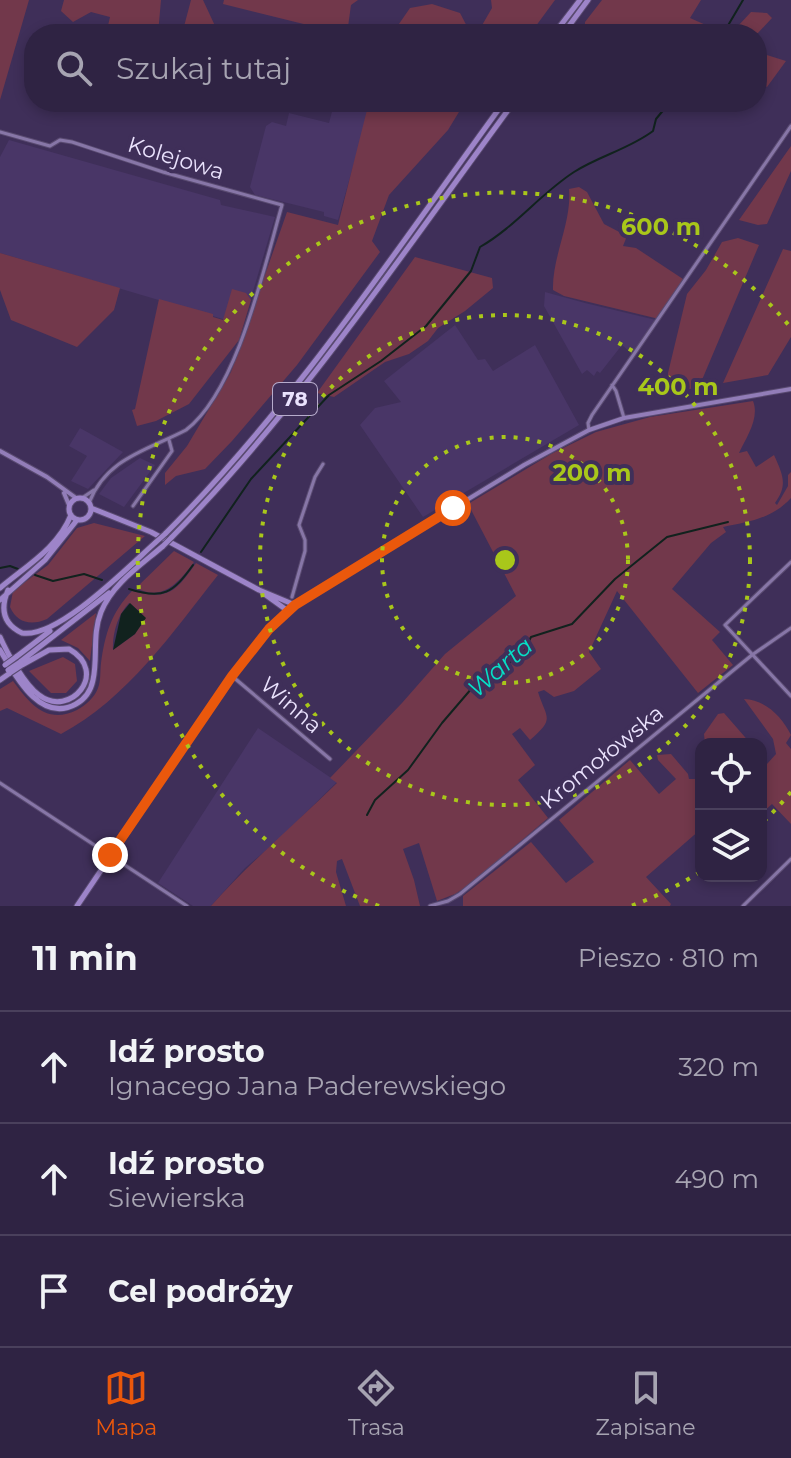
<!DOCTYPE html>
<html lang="pl">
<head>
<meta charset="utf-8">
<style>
  body { margin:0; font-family:Montserrat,sans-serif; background:#372b4a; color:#f1f3f6 }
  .controls { position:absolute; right:24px; bottom:24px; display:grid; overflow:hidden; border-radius:16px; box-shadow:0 4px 12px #0003 }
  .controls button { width:72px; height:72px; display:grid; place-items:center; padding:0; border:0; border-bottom:2px solid #4a405c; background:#2f2343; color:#f1f3f6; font:40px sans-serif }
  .stop { position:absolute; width:24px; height:24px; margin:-18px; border:6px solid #ea580c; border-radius:50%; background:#fff }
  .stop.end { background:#ea580c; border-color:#fff; box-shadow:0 2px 8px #0008 }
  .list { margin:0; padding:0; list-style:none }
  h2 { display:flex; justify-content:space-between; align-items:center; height:104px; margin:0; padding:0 32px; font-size:34px }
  h2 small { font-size:26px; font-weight:400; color:#a7a4b2 }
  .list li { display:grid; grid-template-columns:52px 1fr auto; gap:24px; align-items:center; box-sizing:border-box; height:112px; padding:0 32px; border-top:2px solid #4a405c }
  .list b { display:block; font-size:30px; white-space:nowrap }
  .list p { margin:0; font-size:26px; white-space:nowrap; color:#a7a4b2 }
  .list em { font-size:26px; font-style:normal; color:#a7a4b2 }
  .icon { flex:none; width:44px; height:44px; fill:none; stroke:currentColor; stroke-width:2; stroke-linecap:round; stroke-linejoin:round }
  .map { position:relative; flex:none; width:791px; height:906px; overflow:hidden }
  .search { position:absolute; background:#2f2343; box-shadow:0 4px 12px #0003; left:24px; right:24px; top:24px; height:88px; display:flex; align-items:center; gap:20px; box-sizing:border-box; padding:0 28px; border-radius:32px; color:#a7a4b2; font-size:30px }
  .sheet { height:440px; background:#2f2343 }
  nav { display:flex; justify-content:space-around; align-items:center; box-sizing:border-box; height:112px; border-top:2px solid #4a405c; background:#2f2343; font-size:22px; color:#a7a4b2 }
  nav a { display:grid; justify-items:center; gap:4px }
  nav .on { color:#ea580c }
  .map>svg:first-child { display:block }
  .built { fill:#493667 }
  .green { fill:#72384b; fill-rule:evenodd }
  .water { fill:#11221e }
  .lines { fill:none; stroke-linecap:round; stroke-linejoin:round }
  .stream { stroke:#11221e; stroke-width:2 }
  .street-casing { stroke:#594a70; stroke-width:5 }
  .secondary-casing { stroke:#594a70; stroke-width:6 }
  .primary-casing { stroke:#594a70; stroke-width:7 }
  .street { stroke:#8776a7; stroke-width:3 }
  .secondary { stroke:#927db8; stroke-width:4 }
  .primary { stroke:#9d84c9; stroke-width:5 }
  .primary-bridge-casing { stroke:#594a70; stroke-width:7; stroke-linecap:butt }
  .primary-bridge { stroke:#9d84c9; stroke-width:5 }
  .route { stroke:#ea580c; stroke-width:10 }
  .ring { fill:none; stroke:#a9c71a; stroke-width:4; stroke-dasharray:4 8 }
  .labels { text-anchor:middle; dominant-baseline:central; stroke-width:8; stroke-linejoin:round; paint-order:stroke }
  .shield { fill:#3f2f59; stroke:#b7accc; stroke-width:2 }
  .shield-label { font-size:20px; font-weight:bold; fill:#eae2fd }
  .street-label { font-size:22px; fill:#eae2fd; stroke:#3f2f59 }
  .water-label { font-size:24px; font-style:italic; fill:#06e0c6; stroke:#3f2f59 }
  .centre { fill:#a9c71a; stroke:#3f2f59; stroke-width:4 }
  .ring-label { font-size:24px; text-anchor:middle; font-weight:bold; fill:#a9c71a; stroke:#3f2f59; stroke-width:8; stroke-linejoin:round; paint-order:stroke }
</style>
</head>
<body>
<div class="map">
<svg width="791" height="906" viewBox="0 0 791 906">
  <rect width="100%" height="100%" fill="#3f2f59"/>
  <!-- built -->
  <path class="built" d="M334,104L369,110L338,220L324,216V212L255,195L250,187L266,126L272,122L286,126L289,113L329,123Z
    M9,140L220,200L221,205L275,217L243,325L0,253V157Z
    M545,292L585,303L656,320L632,354L622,345L600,373L597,371L594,376L587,370L582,374L544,306Z
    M455,325L478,360L485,359L493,371L535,345L579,425L423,517L360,425L375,408L401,402L384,381Z
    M80,428L123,452L88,489L71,481L87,456L69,446Z
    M140,458L155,465L124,507L99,494L111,478Z
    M258,728L337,782L276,842L245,868L211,906H193L158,883Z"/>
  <!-- green -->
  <path class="green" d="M0,0H29L0,100Z
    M64,0H161L158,34H106L110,17L91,12L73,22L61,11Z
    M191,0H203L216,28L215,34H182Z
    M224,0H358L351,5L347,34H344L223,4Z
    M491,0H555L530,34H491L481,27L492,8Z
    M602,0H701L690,18L724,33L738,26L751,12L767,13L772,18L757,34H658V32L653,34H585V22Z
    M432,4L460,13L471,34H392L410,8Z
    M757,48L760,53L786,61L767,87L757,83Z
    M369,102H465L448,130L389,195L372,241L380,252L297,365L232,441L205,469L176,476L165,485V473L187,446L231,372L287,212L338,225Z
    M791,146V171L767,224L758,225L739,220Z
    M579,187L587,192L604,224L627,236L623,246L636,248L683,279L659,319L564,296L553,290C552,256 572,223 569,189Z
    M738,238L759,245L699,387L667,394L668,373L687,294L706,270L722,242Z
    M783,249L791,251V337L768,375L723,383Z
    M0,253L120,288L114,310L77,347L11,320L0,290Z
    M415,257L492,278L493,288L465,311L438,328L428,341L409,354L385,362L334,397L317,393Z
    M232,289L246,293L251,300L239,340L189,404L156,421L137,426L132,410L135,409L159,299L213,314V317L223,320Z
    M753,401C760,418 746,438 739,453L747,451L756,467L774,455C783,475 788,485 775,503L777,505L788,486V475L791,472V498C773,518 749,522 723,527L726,532L711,543L672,589L720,632L712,640L733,665L698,693L617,591L589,652L601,669L574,691L554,697L544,690L538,692C546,718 556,718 530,740L520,728L512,734L535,765L518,780L548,818L469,885L455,894L437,901L419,843L403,849L414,880L420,906H360L342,859L337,861L336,872L346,906H211C250,862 295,824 337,783L330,778L402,703L445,654L516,596L468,504L551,454L596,432L650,417Z
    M94,523L145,536L47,619C31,626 17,623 10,607L13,591L48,565L77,528Z
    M174,551L194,562C179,582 163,602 136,588Z
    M196,563L218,575C173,632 127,699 61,734L7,708L0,711V689L13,681C30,704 47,725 77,710C86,705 95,697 98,688C101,681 100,671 101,663C105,634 111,613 132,591C168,600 175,593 196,563ZM129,603L140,612L135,634L113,650C112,634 118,614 129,603Z
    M96,613L90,661L78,648L61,640Z
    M63,657L75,664L77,681L66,693H51L29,671Z
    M744,699C766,700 782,717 791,735L786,743L791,749V824L772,804L761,814V757L767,764L776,754L773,739Z
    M724,713L751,744H705L704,734L718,714Z
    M671,754L688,774L689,779H701V829L646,877L671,904L670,906H463V896L531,842L566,883L594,862L559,820L630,760L659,794L676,779L658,760L657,755Z"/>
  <!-- water -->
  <path class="water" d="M130,603L146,618L135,634L113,650L121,614Z"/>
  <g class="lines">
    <!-- stream -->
    <path class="stream" d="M723,34L743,0
      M201,552L251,479L329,395L381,361L426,326L471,271L480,247C515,227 540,194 574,172C599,156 629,149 653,131L656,119L670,102
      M0,568L10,566L18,569
      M35,575L53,581L84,574L102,580
      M129,589C163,600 173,593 193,565
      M367,815L375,800L408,770L442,723L472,688L517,658L524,651L531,637L572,624L615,579L667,537L728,522"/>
    <!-- street casing -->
    <g class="street-casing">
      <path id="street" d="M0,132L50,146L60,140L72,142L163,172L282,205C264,267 238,390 186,430C148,450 106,458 89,503
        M612,385L616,391L624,418
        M589,430L588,423L592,415L791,126
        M82,498L94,490
        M133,506L172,451L169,440
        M791,562L725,625L791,696
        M292,597L305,551V540L299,525L315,477L323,464
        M232,676L330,759
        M0,783L187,906
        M430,906L448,901L460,894L752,655L791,628
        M743,906L791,859"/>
    </g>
    <!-- secondary casing -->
    <g class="secondary-casing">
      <path id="secondary" d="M0,451L47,477L76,498
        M64,493L69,505
        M295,605L524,465L589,430L624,418L791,389"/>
    </g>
    <!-- primary casing -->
    <g class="primary-casing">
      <path id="primary" d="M554,34L580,0
        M563,34L588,0
        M69 509a11 11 0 1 1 22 0a11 11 0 1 1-22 0Z
        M165,534C295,404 396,250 504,102
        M171,538C301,406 404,251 514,102
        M0,588C26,566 58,548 71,515
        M8,590C0,609 3,624 22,633C58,639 129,566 156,542
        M263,593L288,611
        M0,600L45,560L77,520
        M0,637C7,653 25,685 39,695C70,719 110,672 69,649L49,650L22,665
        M0,650C15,675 40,724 76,704C85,699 91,690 93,680C98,658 92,634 101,612C112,584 141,565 163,546
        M16,657L50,631
        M20,662L109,593
        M0,680L10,673
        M77,906L232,676L269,629L295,605L259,590L151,532L91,508"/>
    </g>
    <!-- street -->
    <use href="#street" class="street"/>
    <!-- secondary -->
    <use href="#secondary" class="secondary"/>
    <!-- primary -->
    <use href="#primary" class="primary"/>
    <!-- primary-bridge casing -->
    <g class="primary-bridge-casing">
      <path id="primary-bridge" d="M156,542L165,534
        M163,546L171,538
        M5,665L16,657
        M8,670L20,662
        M10,673L22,665"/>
    </g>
    <!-- primary-bridge -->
    <use href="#primary-bridge" class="primary-bridge"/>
  </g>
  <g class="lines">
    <!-- route -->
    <path class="route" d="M110,855L232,676L269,629L295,605L453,508"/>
  </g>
  <!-- distance rings -->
  <g class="ring">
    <circle cx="505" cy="560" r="123"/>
    <circle cx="505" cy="560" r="245"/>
    <path d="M791 792A368 368 0 0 1 763 822M700 872A368 368 0 0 1 631 906M379 906A368 368 0 1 1 791 328"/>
  </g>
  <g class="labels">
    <!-- shield labels -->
    <rect class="shield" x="273" y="383" width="44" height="32" rx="6"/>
    <g class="shield-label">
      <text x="295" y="399">78</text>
    </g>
    <!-- street labels -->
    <g class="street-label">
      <text transform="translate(176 158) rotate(17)">Kolejowa</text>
      <text transform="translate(291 705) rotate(41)">Winna</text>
      <text transform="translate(602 757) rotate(-39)">Kromołowska</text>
    </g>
    <!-- water labels -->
    <g class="water-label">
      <text transform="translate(500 667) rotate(-41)">Warta</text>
    </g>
  </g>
  <circle cx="505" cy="560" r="12" class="centre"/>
  <g class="ring-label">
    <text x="661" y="235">600 m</text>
    <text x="678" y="395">400 m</text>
    <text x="592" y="481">200 m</text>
  </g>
</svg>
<div class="controls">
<button><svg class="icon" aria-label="locate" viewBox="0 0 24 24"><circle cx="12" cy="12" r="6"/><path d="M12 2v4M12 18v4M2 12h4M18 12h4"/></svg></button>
<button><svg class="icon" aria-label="layers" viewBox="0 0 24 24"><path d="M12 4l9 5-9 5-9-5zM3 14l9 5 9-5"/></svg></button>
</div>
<div class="stop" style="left:453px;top:508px"></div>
<div class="stop end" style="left:110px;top:855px"></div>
<div class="search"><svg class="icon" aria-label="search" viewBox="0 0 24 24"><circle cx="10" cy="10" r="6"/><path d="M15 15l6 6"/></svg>Szukaj tutaj</div>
</div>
<section class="sheet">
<h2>11 min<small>Pieszo · 810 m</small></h2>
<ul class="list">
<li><svg class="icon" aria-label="ahead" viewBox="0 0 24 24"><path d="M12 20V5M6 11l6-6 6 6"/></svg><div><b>Idź prosto</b><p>Ignacego Jana Paderewskiego</p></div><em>320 m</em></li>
<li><svg class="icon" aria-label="ahead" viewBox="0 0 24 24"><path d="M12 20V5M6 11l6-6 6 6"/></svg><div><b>Idź prosto</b><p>Siewierska</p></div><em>490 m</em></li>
<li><svg class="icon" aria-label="arrive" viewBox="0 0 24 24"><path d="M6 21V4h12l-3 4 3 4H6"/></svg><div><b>Cel podróży</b></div></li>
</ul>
</section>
<nav>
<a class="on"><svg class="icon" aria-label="map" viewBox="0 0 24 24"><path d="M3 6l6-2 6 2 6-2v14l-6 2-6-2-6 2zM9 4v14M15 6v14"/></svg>Mapa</a>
<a><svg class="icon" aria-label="directions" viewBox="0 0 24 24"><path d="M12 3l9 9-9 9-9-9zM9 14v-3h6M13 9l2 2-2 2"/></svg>Trasa</a>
<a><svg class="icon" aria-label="saved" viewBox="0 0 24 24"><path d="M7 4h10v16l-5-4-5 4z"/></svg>Zapisane</a>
</nav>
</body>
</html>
